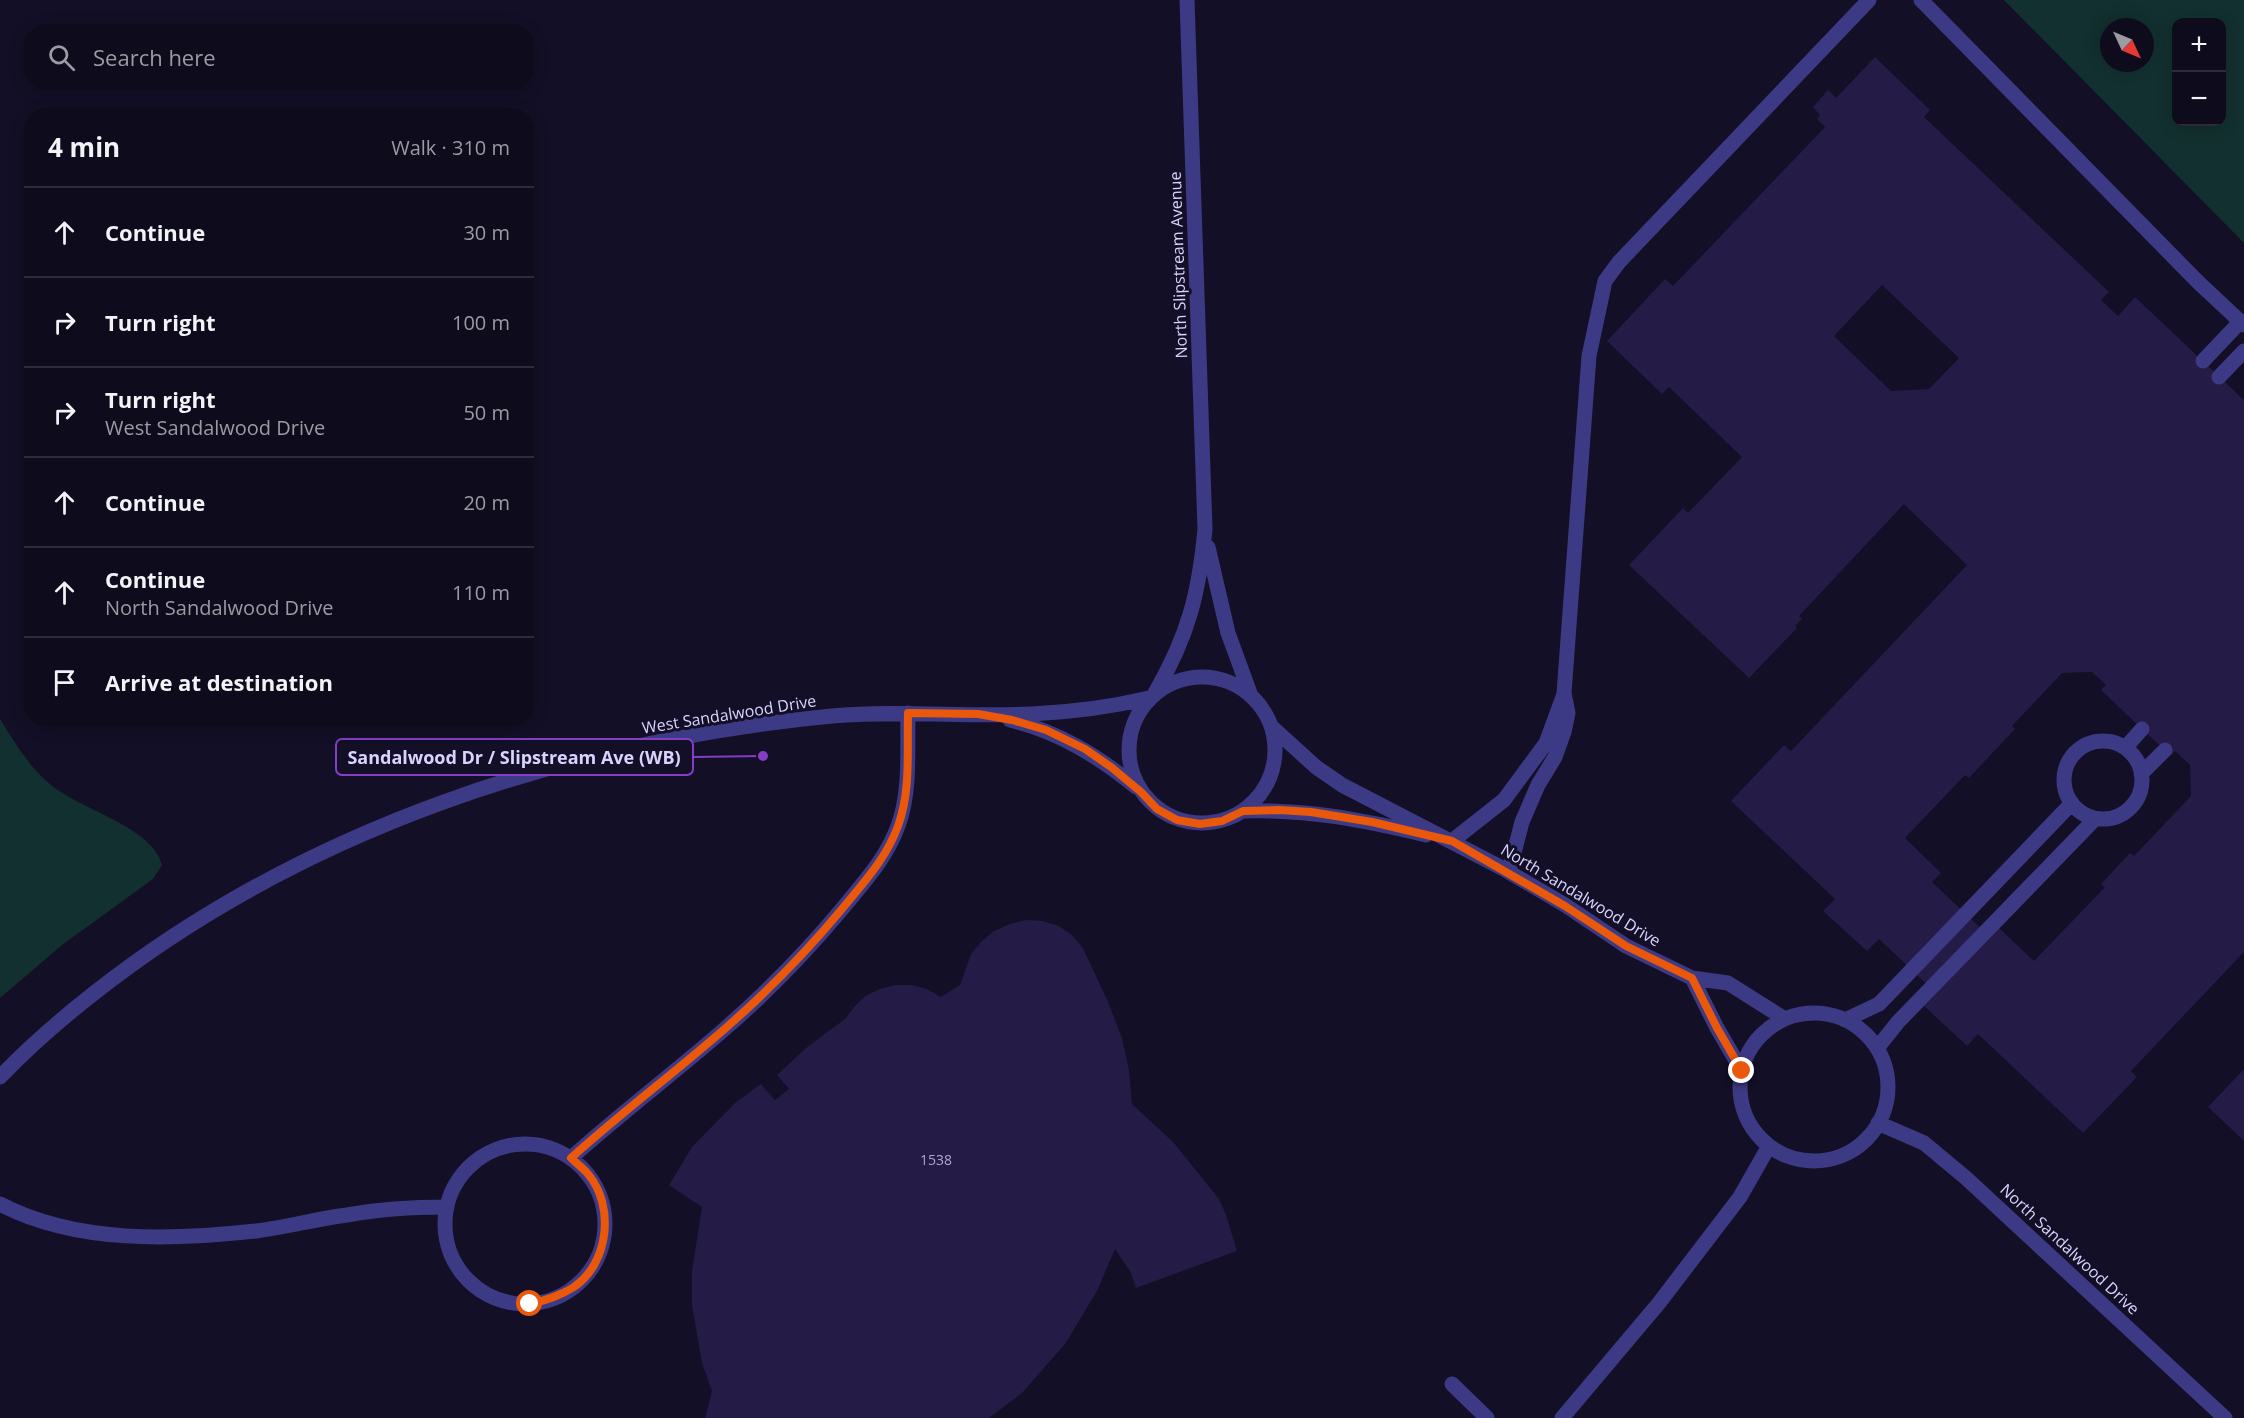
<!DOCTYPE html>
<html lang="en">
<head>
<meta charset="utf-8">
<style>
  body { margin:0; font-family:"Open Sans",sans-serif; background:#1c1929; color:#f1f3f6 }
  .controls { position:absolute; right:18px; top:18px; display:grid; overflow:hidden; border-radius:12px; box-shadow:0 3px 15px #0003 }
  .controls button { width:54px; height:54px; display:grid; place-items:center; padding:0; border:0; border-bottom:2px solid #2e2b3b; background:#0e0b1c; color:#f1f3f6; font:30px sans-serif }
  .compass { position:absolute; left:2100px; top:18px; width:54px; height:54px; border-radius:50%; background:#0e0b1c; box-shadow:0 3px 15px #0003; rotate:134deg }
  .stop { position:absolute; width:18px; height:18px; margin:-14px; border:4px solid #ea580c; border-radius:50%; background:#fff }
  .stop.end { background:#ea580c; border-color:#fff; box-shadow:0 2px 6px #0008 }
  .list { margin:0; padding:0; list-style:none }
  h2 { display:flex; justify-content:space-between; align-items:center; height:78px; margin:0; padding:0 24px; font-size:26px }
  h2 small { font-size:20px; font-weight:400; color:#9b9ba3 }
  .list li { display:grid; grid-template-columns:39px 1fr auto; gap:18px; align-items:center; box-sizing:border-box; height:90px; padding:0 24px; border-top:2px solid #2e2b3b }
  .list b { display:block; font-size:22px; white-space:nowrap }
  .list p { margin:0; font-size:20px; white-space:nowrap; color:#9b9ba3 }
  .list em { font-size:20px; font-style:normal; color:#9b9ba3 }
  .icon { flex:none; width:33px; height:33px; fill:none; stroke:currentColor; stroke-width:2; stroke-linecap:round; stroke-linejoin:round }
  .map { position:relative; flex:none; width:2244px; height:1418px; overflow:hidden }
  .search { position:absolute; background:#0e0b1c; box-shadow:0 3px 15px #0003; left:24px; top:24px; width:510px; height:66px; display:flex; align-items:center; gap:15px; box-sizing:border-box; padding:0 21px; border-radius:24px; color:#9b9ba3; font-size:22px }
  .panel { position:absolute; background:#0e0b1c; box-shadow:0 3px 15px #0003; left:24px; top:108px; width:510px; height:618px; border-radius:24px }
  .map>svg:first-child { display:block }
  .green { fill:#12302f; fill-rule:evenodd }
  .building { fill:#241b47; fill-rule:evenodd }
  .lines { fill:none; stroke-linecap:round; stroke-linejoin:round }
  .minor { stroke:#3d3a85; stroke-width:15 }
  .route { stroke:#ea580c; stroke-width:8 }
  .labels { text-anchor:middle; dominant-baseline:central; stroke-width:6; stroke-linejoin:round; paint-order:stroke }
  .number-label { font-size:14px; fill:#aca6d1 }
  .street-label { font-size:16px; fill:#d9d4ff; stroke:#130f26 }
  .leader { fill:none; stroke:#843dc5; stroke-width:2 }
  .callout-dot { fill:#843dc5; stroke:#130f26; stroke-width:2 }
  .callout { fill:#130f26; stroke:#843dc5; stroke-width:2 }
  .callout-label { font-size:18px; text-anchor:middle; font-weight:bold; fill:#d9d4ff }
</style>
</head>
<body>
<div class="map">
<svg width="2244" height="1418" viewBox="0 0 2244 1418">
  <rect width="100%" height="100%" fill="#130f26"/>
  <!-- green -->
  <path class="green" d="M2004,0H2244V243ZM2176,22H2222V122H2176ZM2109,27H2145V63H2109Z
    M0,719C15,743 29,767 51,785C79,809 153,827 162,865L153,879L62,945L0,998Z"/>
  <!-- building -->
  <path class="building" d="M1875,57L1930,110L1924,117L2109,292L2101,300L2118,316L2135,297L2244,400V952L2131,1071L2137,1077L2083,1133L1978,1034L1967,1046L1924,1006L1936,993L1879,939L1867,951L1823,911L1835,899L1731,801L1784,745L1791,751L1967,565L1904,504L1799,616L1802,619L1795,626L1797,628L1749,678L1629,565L1683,508L1688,513L1742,457L1669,387L1662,394L1607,341L1665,279L1673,286L1825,127L1817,119L1820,115L1813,107L1828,90L1836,98ZM1882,285L1959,358L1929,389L1891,391L1834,336ZM2092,672L2106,685L2101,690L2142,729L2171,756L2175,751L2190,765L2191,796L2134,856L2130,853L2101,884L2105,887L2034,961L1998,927L1989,936L1932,882L1941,873L1905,838L1965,775L1969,778L2015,729L2012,726L2062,673Z
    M1026,920L1043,921L1059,926L1072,935L1083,948L1108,1002L1122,1038L1129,1070L1132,1104L1174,1143L1219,1199L1226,1215L1237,1251L1136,1288L1130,1271L1115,1249L1097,1291L1065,1344L1022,1393L989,1418H705L712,1391L702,1363L692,1305V1271L702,1207L669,1185L692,1147L735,1103L761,1084L775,1100L789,1089L777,1075L806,1048L845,1019L854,1007L865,996L880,989L895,985H911L927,989L941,997L960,985L971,954L981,942L994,931L1010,924Z
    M2244,1069V1141L2208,1107Z"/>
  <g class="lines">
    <!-- minor -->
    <path class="minor" d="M1921,0L2198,282L2244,325
      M2203,361L2241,321
      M2219,377L2244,351
      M1208,547L1228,633L1250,693
      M1129 750a73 73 0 1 1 146 0a73 73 0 1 1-146 0Z
      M1155,693C1188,636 1199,594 1205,529L1187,0
      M1010,720C1059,732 1098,756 1136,787
      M1272,727L1316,767L1342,785L1502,868L1565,905L1626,946L1692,978L1728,983L1785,1019
      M2064 780a39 39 0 1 1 78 0a39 39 0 1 1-78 0Z
      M2125,748L2142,729
      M2141,774L2165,750
      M1243,811C1308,809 1364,820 1426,835
      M1452,841L1504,800L1546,743L1564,694
      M1509,872L1522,822L1538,785L1555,757L1564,732L1568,713L1564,693L1589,356L1605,281L1619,262L1869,0
      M1692,978L1717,1028L1742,1071
      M1740 1087a74 74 0 1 1 148 0a74 74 0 1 1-148 0Z
      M1845,1020L1879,1004L2072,803
      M1878,1047L1898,1022L2095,819
      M0,1077C29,1047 61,1019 93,994C302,829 569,741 832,716C899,710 965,717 1032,714C1072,712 1111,707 1149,698
      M1878,1123L1924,1143L1966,1178L2225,1418
      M445 1224a80 80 0 1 1 160 0a80 80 0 1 1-160 0Z
      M571,1158C622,1112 677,1071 728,1026C769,990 807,951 842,909C864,882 886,859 898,826C911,791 907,750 908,713
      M0,1204C76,1244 173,1240 256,1231C287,1227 316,1219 347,1215C380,1209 413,1207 447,1207
      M1452,1384L1487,1418
      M1562,1418L1659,1303L1740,1197L1769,1146"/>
  </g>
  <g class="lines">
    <!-- route -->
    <path class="route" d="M530,1304C546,1300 560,1296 574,1287C609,1263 615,1206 588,1174C583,1168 576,1163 571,1158C622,1112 677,1071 728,1026C769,990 807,951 842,909C864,882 886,859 898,826C911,791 907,750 908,713L978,714L1012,720L1046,730L1085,749L1111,767L1141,792L1157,809L1177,820L1200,824L1222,821L1243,811L1279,810L1311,812L1372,822L1452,841L1565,906L1626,946L1692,978L1717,1028L1742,1071"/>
  </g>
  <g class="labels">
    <!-- number labels -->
    <g class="number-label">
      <text x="936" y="1159">1538</text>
    </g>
    <!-- street labels -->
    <g class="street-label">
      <text transform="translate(1178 265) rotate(-92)">North Slipstream Avenue</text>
      <text transform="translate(729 714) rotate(-9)">West Sandalwood Drive</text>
      <text transform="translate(1581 895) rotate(31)">North Sandalwood Drive</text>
      <text transform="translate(2070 1249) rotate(43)">North Sandalwood Drive</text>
    </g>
  </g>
  <!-- callouts -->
  <path class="leader" d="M763 756L693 757"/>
  <circle class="callout-dot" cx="763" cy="756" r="6"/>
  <rect class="callout" x="336" y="739" width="357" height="36" rx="6"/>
  <g class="callout-label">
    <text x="514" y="764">Sandalwood Dr / Slipstream Ave (WB)</text>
  </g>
</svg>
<div class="controls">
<button>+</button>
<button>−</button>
</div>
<svg class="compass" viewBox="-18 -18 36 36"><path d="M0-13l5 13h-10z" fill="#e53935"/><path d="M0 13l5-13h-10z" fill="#9b9ba3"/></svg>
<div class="stop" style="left:530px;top:1304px"></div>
<div class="stop end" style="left:1742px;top:1071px"></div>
<div class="search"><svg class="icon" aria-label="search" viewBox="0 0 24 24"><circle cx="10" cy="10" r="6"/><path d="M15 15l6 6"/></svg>Search here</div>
<section class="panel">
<h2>4 min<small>Walk · 310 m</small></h2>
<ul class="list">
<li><svg class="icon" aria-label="ahead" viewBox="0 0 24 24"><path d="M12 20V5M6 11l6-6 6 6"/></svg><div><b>Continue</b></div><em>30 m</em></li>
<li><svg class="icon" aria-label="right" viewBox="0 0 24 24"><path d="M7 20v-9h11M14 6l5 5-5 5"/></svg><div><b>Turn right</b></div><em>100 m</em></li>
<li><svg class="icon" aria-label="right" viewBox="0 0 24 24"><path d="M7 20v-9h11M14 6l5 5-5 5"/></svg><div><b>Turn right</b><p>West Sandalwood Drive</p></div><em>50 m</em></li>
<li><svg class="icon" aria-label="ahead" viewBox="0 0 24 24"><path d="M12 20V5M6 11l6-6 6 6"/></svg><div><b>Continue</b></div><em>20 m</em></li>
<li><svg class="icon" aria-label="ahead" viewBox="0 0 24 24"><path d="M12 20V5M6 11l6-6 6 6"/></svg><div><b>Continue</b><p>North Sandalwood Drive</p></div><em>110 m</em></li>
<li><svg class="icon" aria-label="arrive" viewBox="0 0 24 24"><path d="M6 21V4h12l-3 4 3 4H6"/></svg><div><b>Arrive at destination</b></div></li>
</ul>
</section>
</div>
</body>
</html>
